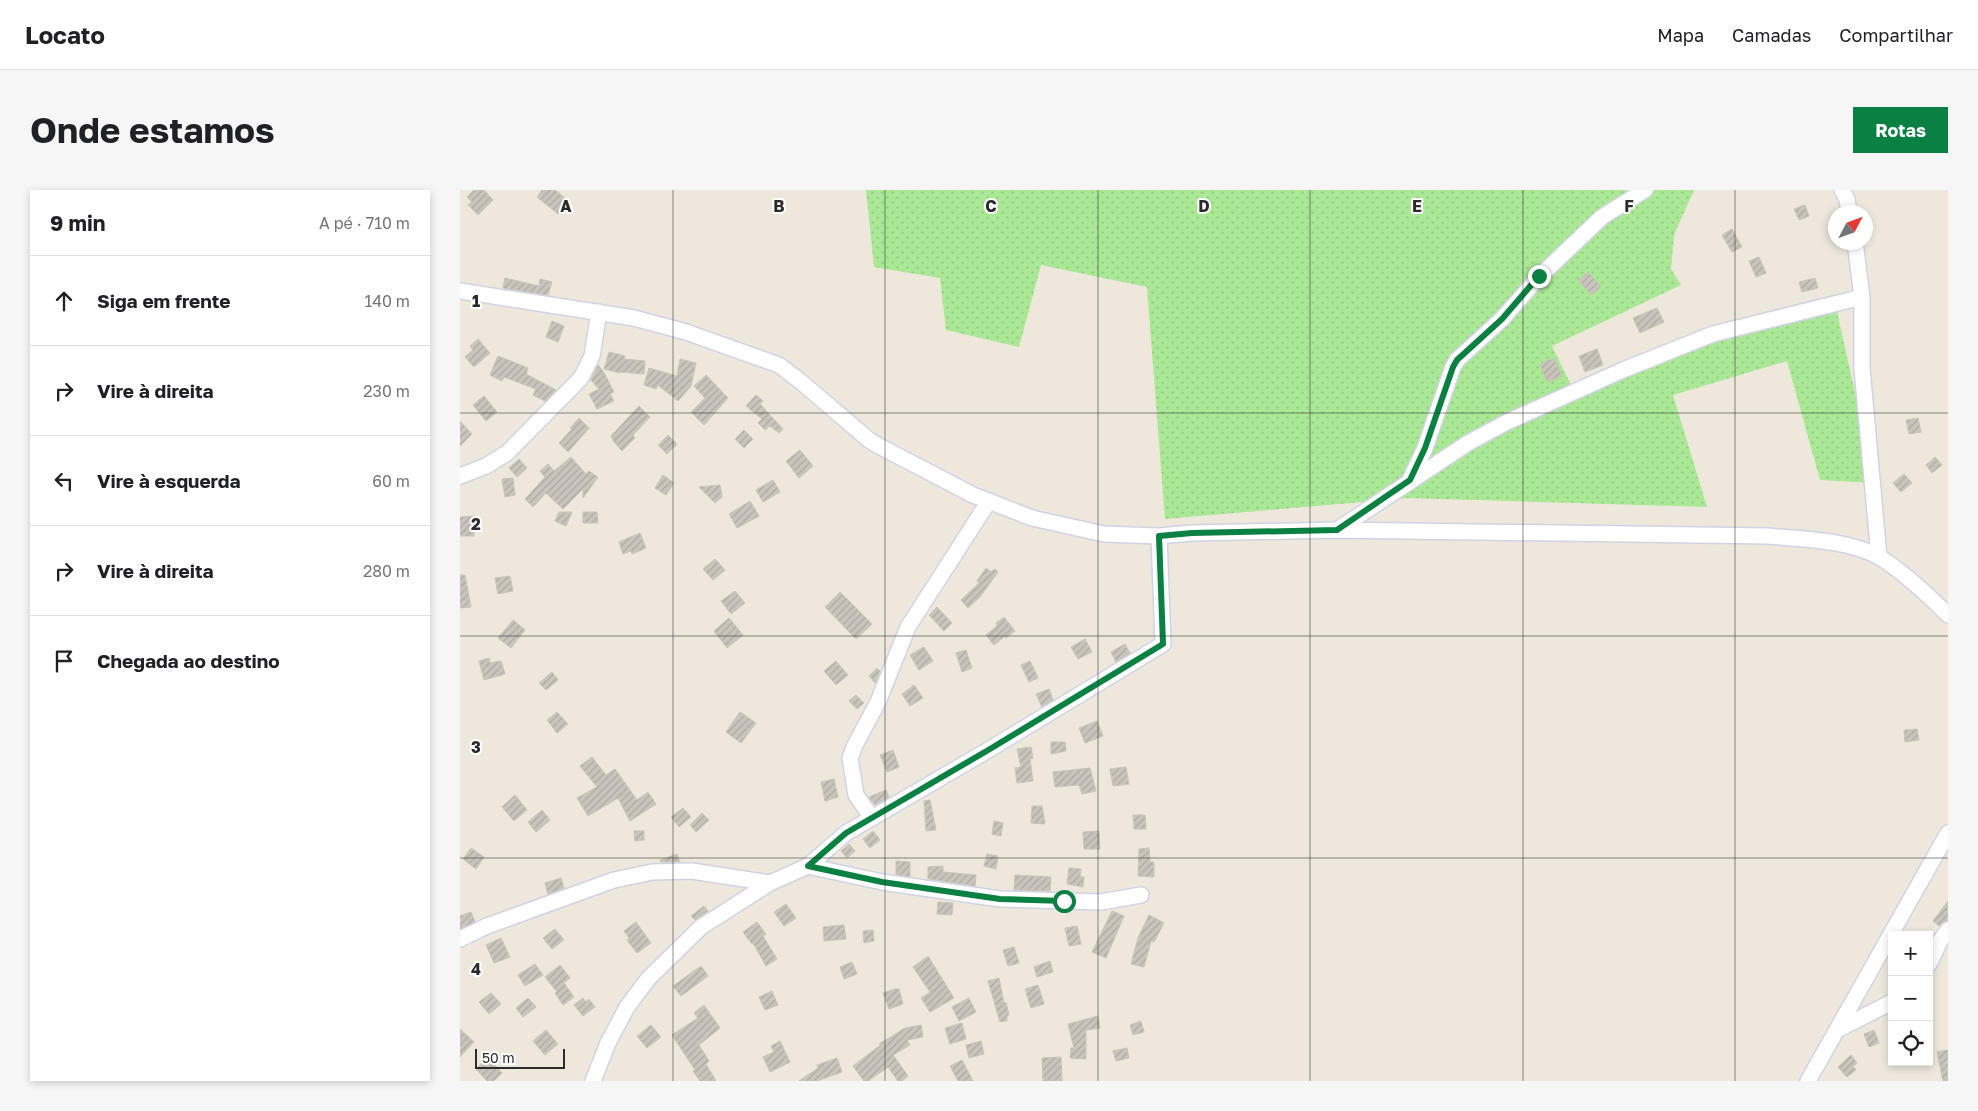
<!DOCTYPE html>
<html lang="pt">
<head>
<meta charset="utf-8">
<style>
  body { margin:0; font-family:"Golos Text",sans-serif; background:#f6f6f6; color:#202124 }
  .controls { position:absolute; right:15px; bottom:15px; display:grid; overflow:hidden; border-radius:0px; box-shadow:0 2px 8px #0003 }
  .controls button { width:45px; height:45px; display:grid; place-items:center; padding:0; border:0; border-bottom:1px solid #e0e0e0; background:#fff; color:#202124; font:25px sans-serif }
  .compass { position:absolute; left:1368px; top:15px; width:45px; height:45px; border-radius:50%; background:#fff; box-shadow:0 2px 8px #0003; rotate:49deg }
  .scale { position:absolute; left:15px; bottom:12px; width:90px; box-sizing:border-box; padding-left:5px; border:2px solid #2b2b2b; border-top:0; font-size:14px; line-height:18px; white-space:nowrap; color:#2b2b2b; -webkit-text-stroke:4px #fff; paint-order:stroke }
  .stop { position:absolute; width:15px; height:15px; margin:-11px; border:4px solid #0b8043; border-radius:50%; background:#fff }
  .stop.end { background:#0b8043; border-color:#fff; box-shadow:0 1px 5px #0008 }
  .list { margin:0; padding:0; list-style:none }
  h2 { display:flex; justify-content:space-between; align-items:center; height:65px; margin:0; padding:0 20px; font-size:21px }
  h2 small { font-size:16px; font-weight:400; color:#757577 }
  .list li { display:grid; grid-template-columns:32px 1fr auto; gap:15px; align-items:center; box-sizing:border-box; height:90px; padding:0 20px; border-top:1px solid #e0e0e0 }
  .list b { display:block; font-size:19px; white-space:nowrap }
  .list em { font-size:16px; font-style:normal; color:#757577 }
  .icon { flex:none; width:28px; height:28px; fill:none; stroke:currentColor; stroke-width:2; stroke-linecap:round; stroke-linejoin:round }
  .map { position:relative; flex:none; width:1488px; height:891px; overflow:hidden; border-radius:0px }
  header { display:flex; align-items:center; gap:30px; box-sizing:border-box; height:70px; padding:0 25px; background:#fff; border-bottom:1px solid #e0e0e0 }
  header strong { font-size:24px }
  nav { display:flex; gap:28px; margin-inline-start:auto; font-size:18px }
  .intro { display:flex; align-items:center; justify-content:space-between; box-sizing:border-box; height:120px; padding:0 30px }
  h1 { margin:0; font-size:35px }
  .button { padding:12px 22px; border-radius:0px; background:#0b8043; color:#fff; font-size:18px; font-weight:700 }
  main { display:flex; gap:30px; padding:0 30px }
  aside { flex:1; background:#fff; border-radius:0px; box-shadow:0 2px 8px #0003 }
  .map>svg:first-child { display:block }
  .grass { fill:url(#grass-dots) }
  .building { fill:url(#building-hatch); stroke:#c9c4b5 }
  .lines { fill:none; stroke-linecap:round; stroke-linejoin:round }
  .street-casing { stroke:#d1d3e5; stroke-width:18 }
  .street { stroke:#fff; stroke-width:15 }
  .route { stroke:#0b8043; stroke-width:6 }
  .grid { fill:none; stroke:#2b2b2b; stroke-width:1; stroke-opacity:0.55 }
  .grid-label { font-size:16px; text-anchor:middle; font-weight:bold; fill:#2b2b2b; stroke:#fff; stroke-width:4; stroke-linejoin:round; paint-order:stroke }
</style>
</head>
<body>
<header>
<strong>Locato</strong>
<nav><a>Mapa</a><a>Camadas</a><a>Compartilhar</a></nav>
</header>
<div class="intro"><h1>Onde estamos</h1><a class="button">Rotas</a></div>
<main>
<aside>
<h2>9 min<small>A pé · 710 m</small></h2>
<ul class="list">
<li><svg class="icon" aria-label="ahead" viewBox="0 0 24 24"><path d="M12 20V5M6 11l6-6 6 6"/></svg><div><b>Siga em frente</b></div><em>140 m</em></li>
<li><svg class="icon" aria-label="right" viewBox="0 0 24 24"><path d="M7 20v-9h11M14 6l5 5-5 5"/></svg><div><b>Vire à direita</b></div><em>230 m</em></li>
<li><svg class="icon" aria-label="left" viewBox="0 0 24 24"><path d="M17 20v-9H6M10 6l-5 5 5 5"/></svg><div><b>Vire à esquerda</b></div><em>60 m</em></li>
<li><svg class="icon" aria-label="right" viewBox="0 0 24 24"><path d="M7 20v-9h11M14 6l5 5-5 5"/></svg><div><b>Vire à direita</b></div><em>280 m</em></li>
<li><svg class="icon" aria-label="arrive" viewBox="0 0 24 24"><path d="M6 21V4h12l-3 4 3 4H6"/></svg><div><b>Chegada ao destino</b></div></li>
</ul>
</aside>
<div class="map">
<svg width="1488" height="891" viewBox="0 0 1488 891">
  <defs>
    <pattern id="grass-dots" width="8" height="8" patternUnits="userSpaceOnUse" patternTransform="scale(1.25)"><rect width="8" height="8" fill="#aae895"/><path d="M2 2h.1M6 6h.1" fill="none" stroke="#92c781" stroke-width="1.8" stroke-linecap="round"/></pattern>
    <pattern id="building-hatch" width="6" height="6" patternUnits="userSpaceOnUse" patternTransform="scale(1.25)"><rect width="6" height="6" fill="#c9c5bc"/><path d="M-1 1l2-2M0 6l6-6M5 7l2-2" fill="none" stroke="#ada9a2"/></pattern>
  </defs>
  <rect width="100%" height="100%" fill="#eee8dc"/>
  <!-- grass -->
  <path class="grass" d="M406,0H1234L1214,45L1211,79L1221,95L1092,156L1116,205L1374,108L1415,293L1360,290L1327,171L1213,205L1247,317L948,308L705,329L687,97L581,75L559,157L486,140L480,88L414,77Z"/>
  <!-- building -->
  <path class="building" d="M14,0H24L33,10L18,25L8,15L12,12L7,7Z
    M82,0H95L109,11L98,24L77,7Z
    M1345,15L1349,26L1339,30L1334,19Z
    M1272,39L1282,57L1272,62L1262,45Z
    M1299,67L1306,83L1296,87L1289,71Z
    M1128,82L1141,97L1131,105L1118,90Z
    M45,88L79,96L80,89L92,92L88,105L43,98Z
    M1355,88L1358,98L1342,102L1339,92Z
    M1197,118L1204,132L1180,143L1173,128Z
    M92,131L104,136L98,152L86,147Z
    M18,149L30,163L14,177L5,167L13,160L10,156Z
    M1137,159L1143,175L1125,182L1119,166Z
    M149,162L165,166L164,169L185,171L184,184L161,182L160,183L144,179Z
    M38,166L68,178L66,184L96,200L85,211L73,205L76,199L44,187L42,191L30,185Z
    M1094,168L1102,186L1087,192L1080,174Z
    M220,169L236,173L231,196L218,211L198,195L196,199L184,195L189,178L217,186Z
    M138,175L143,181L154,202L150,204L154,211L137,219L129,204L139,199L131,190Z
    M246,185L268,208L244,235L231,222L245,208L234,196Z
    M296,205L303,211L300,214L323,239L319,243L310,236L305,240L298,233L302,229L286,216Z
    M24,206L37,222L26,231L13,215Z
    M179,216L190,227L173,245L175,248L162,261L154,252L151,246Z
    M119,228L129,238L108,262L99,253L112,239L110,238Z
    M1458,228L1461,242L1449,244L1446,230Z
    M0,231L12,244L0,256Z
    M284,240L293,249L284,258L275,249Z
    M208,245L217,254L207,264L198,255Z
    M340,260L353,276L339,288L326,271Z
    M111,267L126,284L129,281L138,287L123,308V299L103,319L86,303L73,317L65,309L85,287L80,281L88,274L94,281Z
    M1475,267L1482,275L1472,283L1466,275Z
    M59,269L67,278L57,287L49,278Z
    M1444,284L1452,293L1441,302L1433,293Z
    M203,285L214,293L206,305L195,298Z
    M53,288L55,305L45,307L42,289Z
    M313,290L320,302L303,312L296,300Z
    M260,295L262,307L255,313L239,297Z
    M290,311L299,326L277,338L269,324Z
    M99,322H112L106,336L95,331Z
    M123,322H137L138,333H123Z
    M14,326V346H0V327Z
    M180,343L186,358L172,364L171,361L163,364L159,352Z
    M255,369L265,380L253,390L243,379Z
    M526,378L531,382L535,379L538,382L520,407L508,418L501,410L519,393L517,391Z
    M0,385H5L11,417L0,418Z
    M50,386L53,401L38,404L35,388Z
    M275,401L285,413L271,424L261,411Z
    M380,402L412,434L396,449L365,417Z
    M477,417L492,433L484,441L469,425Z
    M544,427L555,441L546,448L545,446L534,455L526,445L537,436L536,433Z
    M269,428L283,445L267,458L254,441Z
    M53,430L65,440L51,458L38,448Z
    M625,449L632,462L618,469L611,457Z
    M665,454L670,463L656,472L651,462Z
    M464,457L473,471L459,480L450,465Z
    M506,460L512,478L502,482L496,463Z
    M29,468L30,473L41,471L45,484L24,490L19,471Z
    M376,471L388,485L376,495L364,481Z
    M570,471L578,488L569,492L561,475Z
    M417,478L420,481L415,493L409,486Z
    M92,482L98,490L86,500L79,493Z
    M454,495L463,508L450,516L442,504Z
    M589,499L593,510L582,517L576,504Z
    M396,505L404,513L397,519L389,511Z
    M97,522L108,534L97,543L87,530Z
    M280,522L296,533L281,553L266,542Z
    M637,531L643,546L625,553L619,538Z
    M1457,539L1459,550L1445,552L1444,540Z
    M591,552H605L606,561L591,564Z
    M571,557L573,568L570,569L573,591L557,593L555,578L561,577L557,559Z
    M433,560L439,577L427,582L420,565Z
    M132,567L146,585L155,579L177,610L188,602L196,614L170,631L158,608L128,626L117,608L137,597L120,576Z
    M666,577L669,594L653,596L650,579Z
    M630,578L636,601L622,604L619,595L595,597L593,582Z
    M374,589L378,607L365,611L361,592Z
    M426,600L429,607L415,615L409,607Z
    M55,605L67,620L54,631L42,617Z
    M470,610L476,640L466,641L464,611Z
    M572,616H582L585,634L571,633Z
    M223,618L231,627L219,637L211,627Z
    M82,620L90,630L76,642L68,632Z
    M242,623L249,630L236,642L230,635Z
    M673,625H685L686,639H674Z
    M534,631L543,633L541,646L532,644Z
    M174,641H184V650L175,651Z
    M413,641L420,650L410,658L403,649Z
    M639,641L640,659H624L623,642Z
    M389,654L395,661L387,668L381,661Z
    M11,658L24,667L16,679L3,669Z
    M689,658L690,672H694V687L678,686L679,659Z
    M217,664L220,672H201L200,670Z
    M527,664L538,666L536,679L524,676Z
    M436,671L450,672V687L436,685Z
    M483,676V682L516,685L515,696L468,689V677Z
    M609,678L621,679L620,687H624L623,697L607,694Z
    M555,685L591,687L590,701L554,700Z
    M101,688L104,698L88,704L85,693Z
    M1488,711V731L1479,736L1473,731Z
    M478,712L493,713L492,725L477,724Z
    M326,714L336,728L324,736L314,722Z
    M244,716L248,721L235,730L231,726Z
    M652,721L664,726L646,768L632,762Z
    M11,722L15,732L0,739V726Z
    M689,725L704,733L694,752L691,751L684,777L671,774L678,748Z
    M176,732L191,753L177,763L167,750L169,748L164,741Z
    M297,732L306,744L303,746L317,769L306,776L293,753L292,754L283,742Z
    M384,735L386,749L364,751L363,737Z
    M617,736L621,754L609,756L605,738Z
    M95,739L104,750L92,759L83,748Z
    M413,740L414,751L404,753L403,741Z
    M41,748L50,767L34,773L26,755Z
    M554,757L559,773L548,776L543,760Z
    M468,766L494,808L470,822L461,808L470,802L453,777Z
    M590,771L593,782L577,787L574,777Z
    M392,772L397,784L384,789L380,777Z
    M75,774L83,785L65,796L58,785Z
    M100,775L110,788L104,793L114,807L103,815L95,803L97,802L85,787Z
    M241,776L248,786L221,806L213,796Z
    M539,788L544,813L546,812L549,825L547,826V831L540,832L528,791Z
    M578,795L584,814L571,818L565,799Z
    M435,799H439L443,814L429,819L423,803Z
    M312,801L318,815L305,820L299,807Z
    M31,803L41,814L29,824L19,812Z
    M68,808L76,817L63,827L56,818Z
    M123,808L126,812L129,809L135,817L123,826L114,815Z
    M509,808L516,822L499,831L492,817Z
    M244,815L260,838L239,855L249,871L246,874L256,891H240L233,881L235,880L212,845L238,828L234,823Z
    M638,826L640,838L626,840V869L610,868L611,858H614L608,834Z
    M681,831L684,842L673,845L670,835Z
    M502,833L506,849L490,854L485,838Z
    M191,835L201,847L187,858L177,846Z
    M461,835L463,847L447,850L450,855L433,865L448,886L442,891H438L428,877L408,891H404L393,876L422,854H419L445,838Z
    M0,839L14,852L0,867Z
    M86,840L98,854L85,865L73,851Z
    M1414,840L1419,853L1409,857L1404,844Z
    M320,851L330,872L310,882L303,867L314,862L311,856Z
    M521,851L524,864L509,868L506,855Z
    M667,858L669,868L656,871L653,861Z
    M1488,860V891H1483L1477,862Z
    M1391,865L1397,873L1393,876L1396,880L1387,887L1378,877Z
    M28,867L42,883L34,891H27L16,879Z
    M601,867L602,891H583L582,868Z
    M377,868L382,882L357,891H339L358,878L357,875Z
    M502,870L513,891H498L490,876Z"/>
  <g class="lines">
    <!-- street casing -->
    <g class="street-casing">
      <path id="street" d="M1382,0L1387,9L1389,22
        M1395,52L1402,107V178L1419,367
        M0,101L174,128L226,142L319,175L340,191L409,250L419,256L513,305L572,328L644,344L699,346L732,343L877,340L1308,346C1343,349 1390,350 1421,368C1446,384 1467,404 1488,425
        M0,286L26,276L47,263L121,188L132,166L139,122
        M950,290L965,258L993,177L997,170L1042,129L1079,87L1142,27L1185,0
        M877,340L1008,253L1047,232L1163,180L1253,144L1402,107
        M412,628L396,605L390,568L395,555L418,512L448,437L529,311
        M348,676L386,643L530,559L703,454L699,346
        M0,749L27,736L154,690L192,682L232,681L310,693L348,676L422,692L540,709L641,712L681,705
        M1469,774L1480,751L1488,740
        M1377,840L1432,812
        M133,891L148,853L167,817L188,789L241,737L310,693
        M1348,891L1488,643"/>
    </g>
    <!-- street -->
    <use href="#street" class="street"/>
  </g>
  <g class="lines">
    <!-- route -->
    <path class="route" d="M604,711L540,709L422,692L348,676L386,643L530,559L703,454L699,346L732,343L877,340L950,290L965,258L993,177L997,170L1042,129L1079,86"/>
  </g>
  <!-- grid -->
  <path class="grid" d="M213,0V891M425,0V891M638,0V891M850,0V891M1063,0V891M1275,0V891M0,223H1488M0,446H1488M0,668H1488"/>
  <g class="grid-label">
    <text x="106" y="22">A</text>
    <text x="319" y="22">B</text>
    <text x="531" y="22">C</text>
    <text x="744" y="22">D</text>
    <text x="957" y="22">E</text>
    <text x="1169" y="22">F</text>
    <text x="16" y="117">1</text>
    <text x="16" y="340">2</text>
    <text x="16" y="563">3</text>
    <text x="16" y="785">4</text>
  </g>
</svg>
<div class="controls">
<button>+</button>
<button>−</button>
<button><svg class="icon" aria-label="locate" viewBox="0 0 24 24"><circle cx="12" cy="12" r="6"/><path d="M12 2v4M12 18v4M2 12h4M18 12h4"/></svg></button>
</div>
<svg class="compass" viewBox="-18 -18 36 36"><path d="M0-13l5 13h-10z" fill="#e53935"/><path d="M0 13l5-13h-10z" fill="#757577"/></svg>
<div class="scale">50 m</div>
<div class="stop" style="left:604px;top:711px"></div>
<div class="stop end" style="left:1079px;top:86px"></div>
</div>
</main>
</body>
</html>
